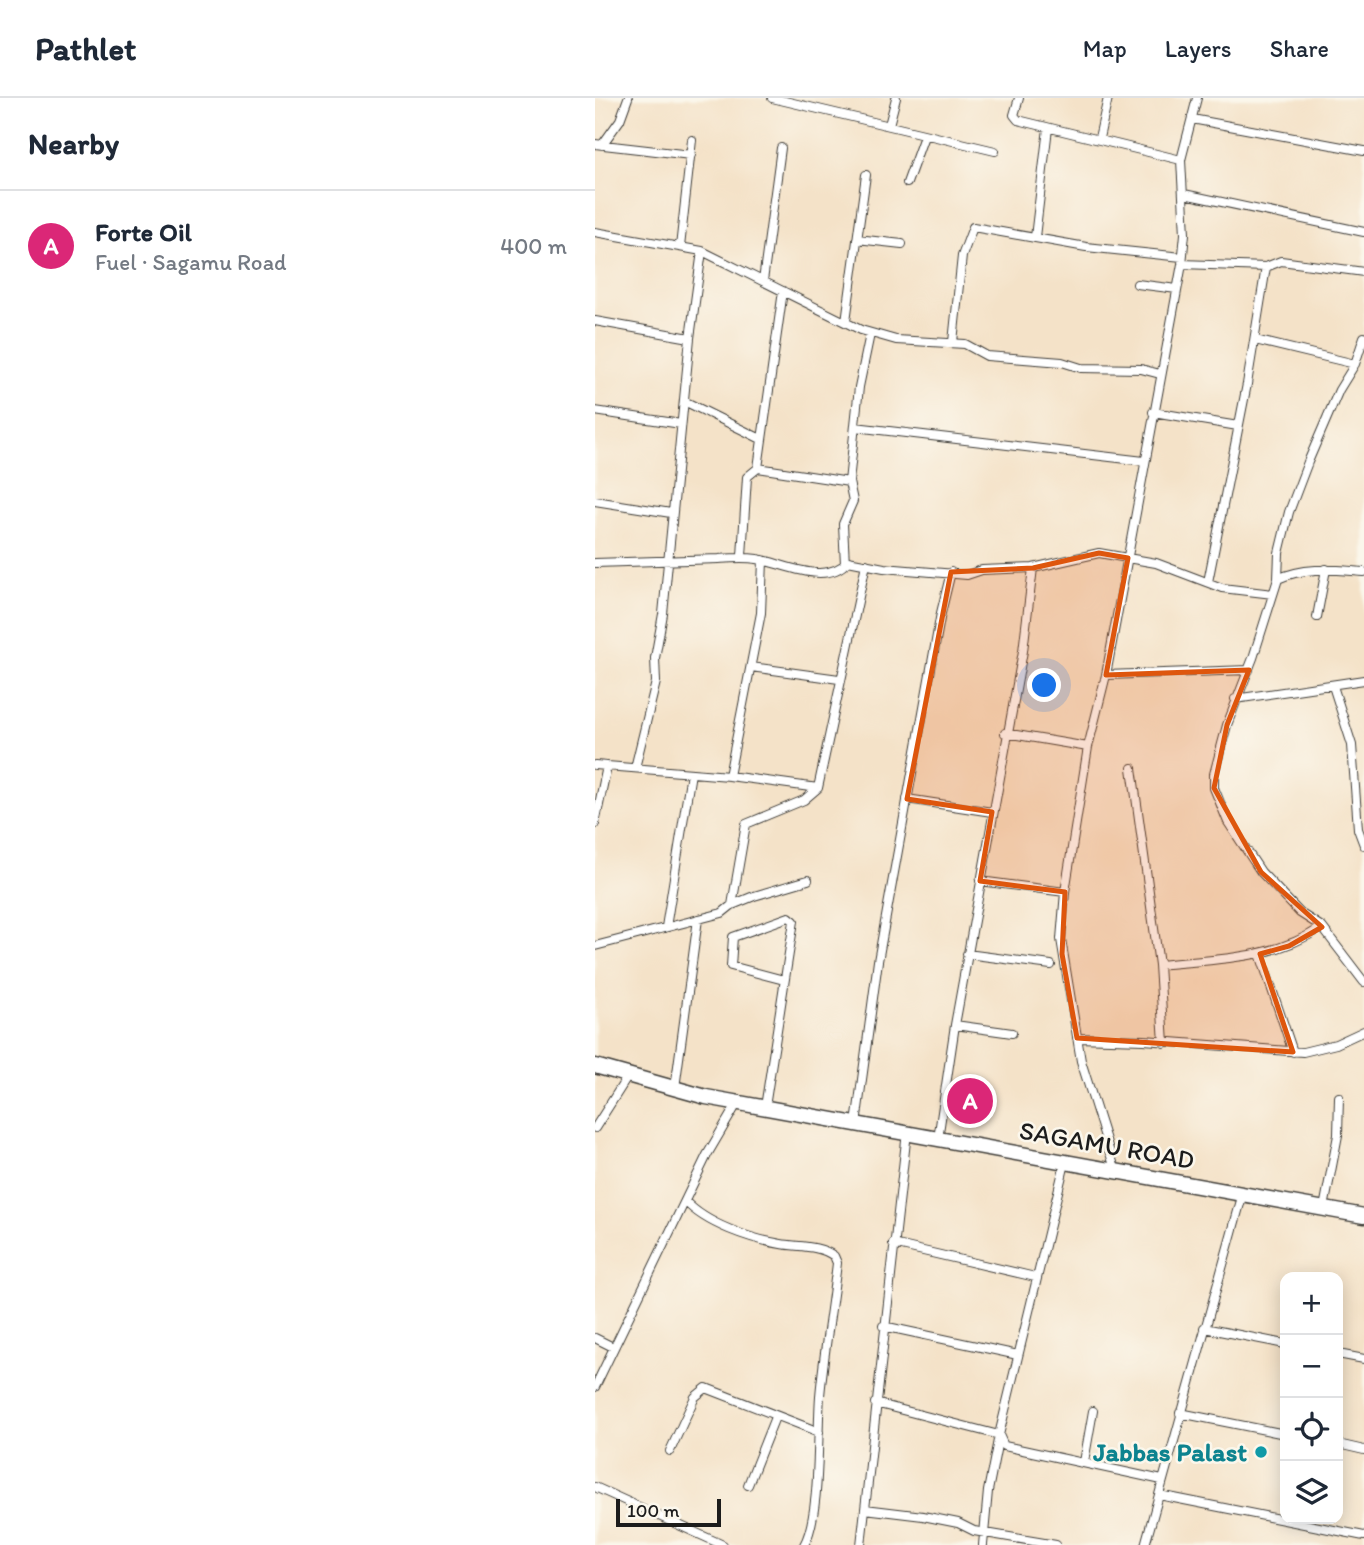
<!DOCTYPE html>
<html lang="en">
<head>
<meta charset="utf-8">
<style>
  body { margin:0; font-family:Itim,sans-serif; background:#f6f6f7; color:#1f2937 }
  .controls { position:absolute; right:21px; bottom:21px; display:grid; overflow:hidden; border-radius:14px; box-shadow:0 4px 18px #0003 }
  .controls button { width:63px; height:63px; display:grid; place-items:center; padding:0; border:0; border-bottom:2px solid #e0e1e3; background:#fff; color:#1f2937; font:35px sans-serif }
  .scale { position:absolute; left:21px; bottom:18px; width:105px; box-sizing:border-box; padding-left:7px; border:4px solid #1c1c1c; border-top:0; font-size:19px; line-height:24px; white-space:nowrap; color:#1c1c1c; -webkit-text-stroke:5px #fbf7ec; paint-order:stroke }
  .you { position:absolute; left:450px; top:588px; width:24px; height:24px; margin:-18px; border:5px solid #fff; border-radius:50%; background:#1a73e8; box-shadow:0 0 0 10px #1a73e833 }
  .badge { display:grid; place-items:center; width:46px; height:46px; border-radius:50%; background:#db2777; color:#fff; font-size:23px; font-weight:700 }
  .pin { position:absolute; translate:-50% -50%; border:4px solid #fff; box-shadow:0 2px 7px #0006 }
  .list { margin:0; padding:0; list-style:none }
  h2 { display:flex; justify-content:space-between; align-items:center; height:91px; margin:0; padding:0 28px; font-size:30px }
  h2 small { font-size:23px; font-weight:400; color:#747a83 }
  .list li { display:grid; grid-template-columns:46px 1fr auto; gap:21px; align-items:center; box-sizing:border-box; height:112px; padding:0 28px; border-top:2px solid #e0e1e3 }
  .list b { display:block; font-size:26px; white-space:nowrap }
  .list p { margin:0; font-size:23px; white-space:nowrap; color:#747a83 }
  .list em { font-size:23px; font-style:normal; color:#747a83 }
  .icon { flex:none; width:38px; height:38px; fill:none; stroke:currentColor; stroke-width:2; stroke-linecap:round; stroke-linejoin:round }
  .map { position:relative; flex:none; width:769px; height:1447px; overflow:hidden }
  header { display:flex; align-items:center; gap:42px; box-sizing:border-box; height:98px; padding:0 35px; background:#fff; border-bottom:2px solid #e0e1e3 }
  header strong { font-size:33px }
  nav { display:flex; gap:38px; margin-inline-start:auto; font-size:24px }
  main { display:flex }
  aside { flex:1; background:#fff }
  .map>svg:first-child { display:block }
  .lines { fill:none; stroke-linecap:round; stroke-linejoin:round }
  .minor-casing { stroke:#3c3a36; stroke-width:10 }
  .trunk-casing { stroke:#3c3a36; stroke-width:17 }
  .minor { stroke:#fff; stroke-width:8 }
  .trunk { stroke:#fff; stroke-width:14 }
  .marked { fill:#de560d; fill-opacity:0.2; stroke:#de560d; stroke-width:5; stroke-linejoin:round }
  .culture-dot { fill:#0f9aa8; stroke:#fbf7ec; stroke-width:2.5 }
  .labels { text-anchor:middle; dominant-baseline:central; stroke-width:5; stroke-linejoin:round; paint-order:stroke }
  .street-label { font-size:26px; fill:#1c1c1c; stroke:#fbf7ec }
  .culture-label { font-size:26px; font-weight:bold; fill:#0d838f; stroke:#fbf7ec; text-anchor:end }
</style>
</head>
<body>
<header>
<strong>Pathlet</strong>
<nav><a>Map</a><a>Layers</a><a>Share</a></nav>
</header>
<main>
<aside>
<h2>Nearby<small></small></h2>
<ul class="list">
<li><span class="badge">A</span><div><b>Forte Oil</b><p>Fuel · Sagamu Road</p></div><em>400 m</em></li>
</ul>
</aside>
<div class="map">
<svg width="769" height="1447" viewBox="0 0 769 1447">
  <rect width="100%" height="100%" fill="#fbf7ec"/>
  <filter id="ink" filterUnits="userSpaceOnUse"><feTurbulence type="fractalNoise" baseFrequency=".0143" numOctaves="2"/><feDisplacementMap in="SourceGraphic" scale="14" xChannelSelector="R" yChannelSelector="G"/><feConvolveMatrix kernelMatrix="1 2 1 2 8 2 1 2 1" color-interpolation-filters="sRGB"/></filter>
  <filter id="wash" filterUnits="userSpaceOnUse"><feTurbulence type="fractalNoise" baseFrequency=".00686" numOctaves="4" result="noise"/><feDisplacementMap in="SourceGraphic" scale="28" xChannelSelector="R" yChannelSelector="G"/><feGaussianBlur stdDeviation="1.57" result="paint"/><feColorMatrix in="noise" values="0 0 0 0 0 0 0 0 0 0 0 0 0 0 0 0 0 1.4 0 .05"/><feComposite in="paint" operator="in"/></filter>
  <g filter="url(#wash)">
    <rect width="100%" height="100%" fill="#f4e2c8"/>
  </g>
  <g filter="url(#ink)">
    <g class="lines">
      <!-- minor casing -->
      <g class="minor-casing">
        <path id="minor" d="M177,0L400,53
          M424,0L419,17L423,22L586,62
          M597,21L769,53
          M294,27L301,0
          M504,40L513,0
          M0,46L96,57
          M7,47L25,22L33,0
          M312,85L329,38
          M589,96L769,134
          M0,134L107,153L266,232L301,242L370,246L392,258L467,264L486,270L546,271L565,276
          M440,139L453,30
          M262,141L307,146
          M85,149L97,42
          M587,166L671,169L686,163L769,174
          M168,183L186,50
          M542,186L582,191
          M0,223L95,240
          M251,223L271,77
          M769,239L760,266L744,292L713,364L694,414L684,455L683,481L658,560L632,627L619,676V690L633,724L666,774L705,815L727,829L769,884
          M660,242L760,266
          M358,244L367,158L378,129L491,149L587,159
          M89,303L166,341
          M0,313L86,326
          M558,314L643,328
          M260,329L549,363
          M163,370L254,384
          M0,403L76,415
          M147,458L152,379L163,370L188,193
          M0,465C41,464 83,462 124,461C138,460 149,459 162,461C189,465 230,489 253,463L289,470L372,477L387,472L438,470L504,455L561,465L627,490L678,496
          M250,466L248,426L258,403L254,384L264,289L275,236
          M683,481C710,468 740,472 769,474
          M613,484L652,286L671,169
          M722,519L731,471
          M156,569L244,581
          M511,577L654,572
          M738,588L757,647L763,731L769,747
          M640,601L769,582
          M410,635L493,649
          M0,667L134,678L223,690
          M40,670L61,584L60,560L68,516L95,240L107,153
          M537,670L564,867L569,945
          M134,678L166,515L168,462
          M312,701L397,714
          M0,726L12,668
          M385,783L470,794
          M137,807L151,726L209,702L223,690L271,466
          M71,829L96,675
          M0,848L127,815L137,807L159,798L213,782
          M372,856L456,867
          M665,856L698,954
          M564,867C620,861 679,862 727,829
          M360,927L417,935
          M482,940L549,942L708,954L741,946L769,933
          M80,990L103,821
          M170,1009L199,823L194,819L138,839L136,868L189,882
          M261,1026L283,863L346,515L356,474
          M0,1030L33,978
          M343,1041L360,927L428,553L438,470
          M521,1074L486,963L466,841L470,794L493,649L511,577L587,166L590,136L586,62L602,0
          M90,1103C111,1126 155,1141 186,1146C204,1149 224,1147 239,1158L242,1165C237,1209 229,1254 225,1298C222,1335 226,1417 209,1447
          M729,1110L743,1037L744,999
          M298,1146L440,1179
          M288,1228L423,1257
          M609,1230L690,1246
          M0,1240L18,1249
          M743,1256L769,1261
          M0,1289L112,1057L143,1004
          M280,1305L404,1337L409,1348L414,1349L567,1382
          M585,1315L690,1336
          M743,1346L769,1352
          M75,1353L100,1299L111,1290L224,1334
          M489,1364L498,1313
          M153,1387L180,1319
          M0,1389L128,1447
          M564,1397L769,1438
          M270,1411L328,1418L363,1425L379,1433L461,1447
          M266,1447L312,1034
          M388,1447L393,1393L404,1337L470,1065
          M550,1447L648,1095"/>
      </g>
      <!-- trunk casing -->
      <g class="trunk-casing">
        <path id="trunk" d="M0,968L111,999L769,1118"/>
      </g>
      <!-- minor -->
      <use href="#minor" class="minor"/>
      <!-- trunk -->
      <use href="#trunk" class="trunk"/>
    </g>
  </g>
  <!-- marked area -->
  <path class="marked" d="M504,455L533,460L511,577L654,572L632,627L619,690L666,774L727,829L694,848L665,856L698,954L482,940L467,856L470,794L385,783L397,714L312,701L356,474L438,470Z"/>
  <!-- markers -->
  <circle class="culture-dot" cx="666" cy="1354" r="7"/>
  <g class="labels">
    <!-- street labels -->
    <g class="street-label">
      <text transform="translate(512 1047) rotate(10)">SAGAMU ROAD</text>
    </g>
    <!-- culture labels -->
    <g class="culture-label">
      <text x="652" y="1354">Jabbas Palast</text>
    </g>
  </g>
</svg>
<div class="controls">
<button>+</button>
<button>−</button>
<button><svg class="icon" aria-label="locate" viewBox="0 0 24 24"><circle cx="12" cy="12" r="6"/><path d="M12 2v4M12 18v4M2 12h4M18 12h4"/></svg></button>
<button><svg class="icon" aria-label="layers" viewBox="0 0 24 24"><path d="M12 4l9 5-9 5-9-5zM3 14l9 5 9-5"/></svg></button>
</div>
<div class="scale">100 m</div>
<div class="you"></div>
<div class="pin badge" style="left:375px;top:1003px">A</div>
</div>
</main>
</body>
</html>
